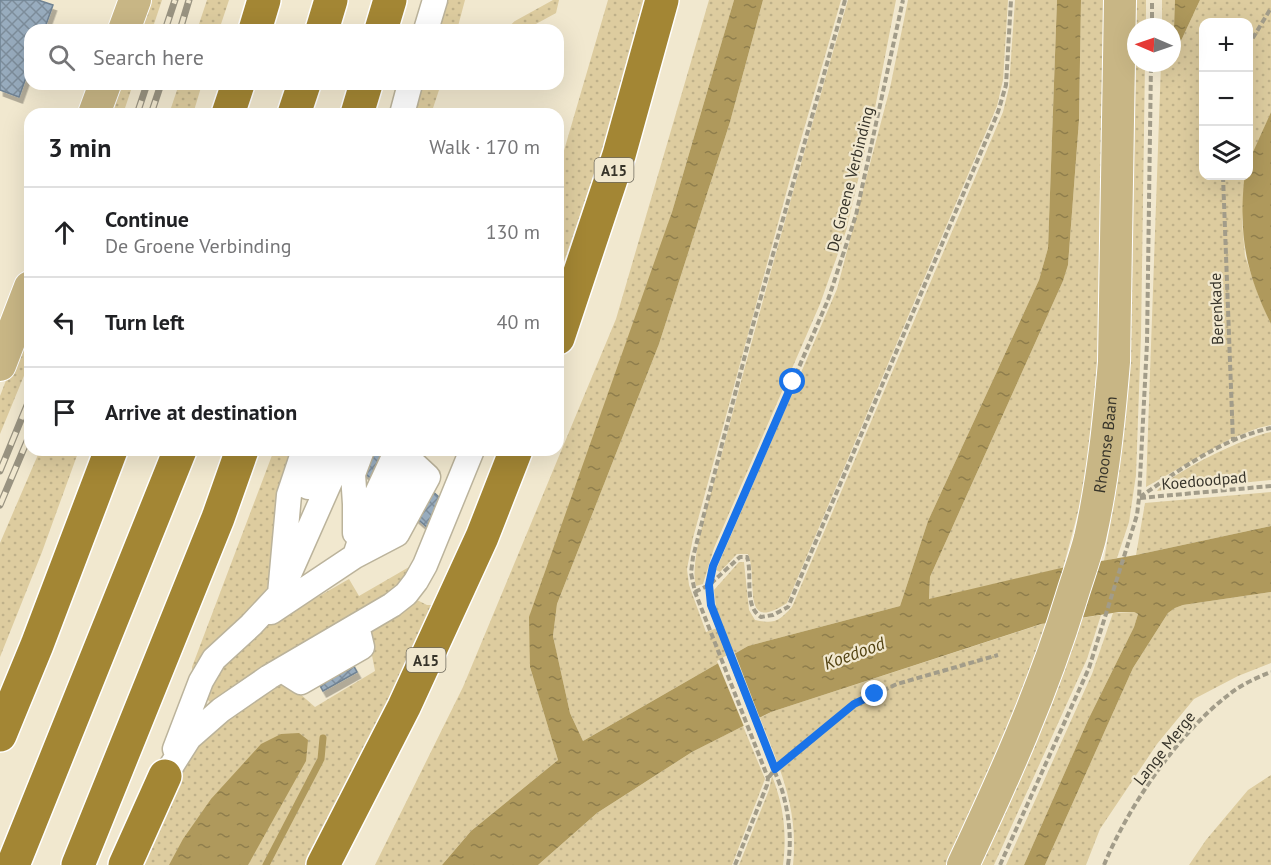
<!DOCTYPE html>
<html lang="en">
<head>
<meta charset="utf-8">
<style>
  body { margin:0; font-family:"PT Sans",sans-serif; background:#f6f6f6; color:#202124 }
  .controls { position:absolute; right:18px; top:18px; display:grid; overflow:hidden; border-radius:12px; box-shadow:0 6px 24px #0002 }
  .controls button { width:54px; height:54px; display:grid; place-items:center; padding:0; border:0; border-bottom:2px solid #e0e0e0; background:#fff; color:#202124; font:30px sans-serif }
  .compass { position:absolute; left:1127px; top:18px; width:54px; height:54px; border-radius:50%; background:#fff; box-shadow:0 6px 24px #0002; rotate:272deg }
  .stop { position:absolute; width:18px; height:18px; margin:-14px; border:4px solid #1a73e8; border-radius:50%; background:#fff }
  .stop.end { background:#1a73e8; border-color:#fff; box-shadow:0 2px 6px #0008 }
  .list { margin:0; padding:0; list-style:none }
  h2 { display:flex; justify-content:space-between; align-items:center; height:78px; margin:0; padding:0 24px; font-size:26px }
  h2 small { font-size:20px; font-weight:400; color:#757577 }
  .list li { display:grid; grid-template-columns:39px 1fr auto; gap:18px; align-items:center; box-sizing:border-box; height:90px; padding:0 24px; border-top:2px solid #e0e0e0 }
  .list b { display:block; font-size:22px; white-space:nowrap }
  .list p { margin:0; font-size:20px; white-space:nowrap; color:#757577 }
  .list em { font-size:20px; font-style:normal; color:#757577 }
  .icon { flex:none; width:33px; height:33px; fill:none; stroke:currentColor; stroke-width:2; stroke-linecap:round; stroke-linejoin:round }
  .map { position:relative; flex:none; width:1271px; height:865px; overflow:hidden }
  .search { position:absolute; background:#fff; box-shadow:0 6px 24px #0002; left:24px; top:24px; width:540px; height:66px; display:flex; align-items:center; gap:15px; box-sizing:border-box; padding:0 21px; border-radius:18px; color:#757577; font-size:22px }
  .panel { position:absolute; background:#fff; box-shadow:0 6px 24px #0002; left:24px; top:108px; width:540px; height:348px; border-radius:18px }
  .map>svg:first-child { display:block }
  .grass { fill:url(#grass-dots) }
  .water { fill:url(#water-ripples) }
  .pier { fill:#f1e8cf }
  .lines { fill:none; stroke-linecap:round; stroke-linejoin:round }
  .stream { stroke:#af995c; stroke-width:7 }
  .building { fill:url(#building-cross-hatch); stroke:#6f8293; stroke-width:1.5; filter:url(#shadow) }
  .minor-casing { stroke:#bbb39b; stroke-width:27 }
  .major-casing { stroke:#fff; stroke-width:34 }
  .highway-casing { stroke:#fff; stroke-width:36 }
  .path { stroke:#a29c89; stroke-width:4; stroke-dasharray:6 3; stroke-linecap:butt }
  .minor { stroke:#fff; stroke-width:24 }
  .major { stroke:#c8b685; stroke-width:32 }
  .highway { stroke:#a38634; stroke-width:33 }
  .rail-casing { stroke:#999381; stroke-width:7 }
  .rail { stroke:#f1e8cf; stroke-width:4.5; stroke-dasharray:14; stroke-linecap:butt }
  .route { stroke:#1a73e8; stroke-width:8 }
  .labels { text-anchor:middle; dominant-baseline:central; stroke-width:4.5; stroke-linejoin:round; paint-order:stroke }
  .shield { fill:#f1e8cf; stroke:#6f6a5c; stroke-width:1.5 }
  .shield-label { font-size:15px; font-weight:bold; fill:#37342a }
  .street-label { font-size:16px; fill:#37342a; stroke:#f1e8cf }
  .water-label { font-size:18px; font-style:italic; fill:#534312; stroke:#f1e8cf }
</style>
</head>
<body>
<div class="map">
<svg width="1271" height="865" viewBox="0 0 1271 865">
  <defs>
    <pattern id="grass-dots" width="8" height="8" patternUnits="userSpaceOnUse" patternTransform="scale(1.5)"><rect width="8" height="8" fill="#ddcc9f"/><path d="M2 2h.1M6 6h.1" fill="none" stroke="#beb089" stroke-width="1.8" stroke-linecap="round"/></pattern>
    <pattern id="water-ripples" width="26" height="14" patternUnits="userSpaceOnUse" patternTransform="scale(1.5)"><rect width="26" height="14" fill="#af995c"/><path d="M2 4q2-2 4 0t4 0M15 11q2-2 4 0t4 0" fill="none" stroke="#8f7e4c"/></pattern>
    <pattern id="building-cross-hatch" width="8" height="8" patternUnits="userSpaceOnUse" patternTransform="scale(1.5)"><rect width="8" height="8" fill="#98acbe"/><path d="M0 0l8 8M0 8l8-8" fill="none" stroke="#7d8d9b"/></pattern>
    <filter id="shadow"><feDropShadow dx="3.5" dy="6" stdDeviation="0" flood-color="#0004"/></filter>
  </defs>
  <rect width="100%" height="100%" fill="#f1e8cf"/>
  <!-- grass -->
  <path class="grass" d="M146,0H162L152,30H136Z
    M207,0H229L219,30H197Z
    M447,0H465L457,30H438Z
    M553,0H559L556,13L525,30H505L515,21Z
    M608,0H644L609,131L558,279V171Z
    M709,0H734L672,212L530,667L558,760L471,831L442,865H375L463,687L616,319Z
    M763,0H841L794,164L693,538L687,569L689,585L706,632L723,626L717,615L714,590L739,562H744L749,610L755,620C774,624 778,622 792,607L1003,112L1009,87L1015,0H1057L1048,248L1039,280L928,521L900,606L748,646L583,741L570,713L553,636L557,604L659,344L730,122Z
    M848,0H896L875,108L846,231L820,304L714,548L703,584L696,586C688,560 715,482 722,453C762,301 804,151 848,0Z
    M908,0H1008L1003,80L997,106L787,603C739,635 759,579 748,554H737L720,572L716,570L837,289L890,88Z
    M1081,0H1107L1102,360L1092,460L1063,568L929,600L930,577L1063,281L1068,265L1079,120Z
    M1133,0H1146V27H1136V63H1145L1141,336L1136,475L1129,522L1117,558L1104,561L1118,477L1124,425Z
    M1162,0H1175L1174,56L1200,0H1271V112L1249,163L1248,22H1204V176H1246L1242,222L1245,256L1259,297L1271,324V425L1258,428L1230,439L1146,487L1161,63H1172V27H1162Z
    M117,84H133L123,114H106Z
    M179,84H202L193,114H169Z
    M422,84H441L431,114H413Z
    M30,318V361L0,434V396Z
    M1271,432V480L1157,491C1170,473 1248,436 1271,432Z
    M40,450H79L42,552L0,657V543Z
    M274,450H294L275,508L274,558L266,592L192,683V667Z
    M1271,492V526L1136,555L1145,503Z
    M416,563L401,587L212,704L205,697L221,663L258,631L349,579L359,596Z
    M1271,592V663L1238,676L1194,699L1157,744L1100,829L1086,865H1045L1133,668L1168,613L1175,608L1183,605Z
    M413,598L427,605H432L390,707L307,865H132L155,811L200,743L256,694L282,678L315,707L375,671L367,630Z
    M1134,612L1138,614L1134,627L1088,720L1024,865H1006L1092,674L1113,613Z
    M1101,615L1087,659L994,865H977L1052,698L1082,618Z
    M1048,622L1026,694L950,865H793C799,810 780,768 760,718L771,712Z
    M743,726L765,779L732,865H538L597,813L692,752Z
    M1271,775V865H1189L1206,840L1248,790Z
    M772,776C784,806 787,834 783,865H739L769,790Z"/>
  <!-- water -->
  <path class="water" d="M734,0H763L730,122L659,344L557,604L553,636L570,713L583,741L748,646L900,606L928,521L1039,280L1048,248L1057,0H1081L1079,120L1068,265L1063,281L930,577L929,599L1061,568L1136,555L1271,526V592L1183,605L1175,608L1168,613L1133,668L1045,865H1024L1088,720L1134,627L1138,614L1134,612H1119L1041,624L771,712L692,752L597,813L538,865H442L471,831L558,760L530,667L529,617L672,212Z
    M1175,0H1200L1173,58Z
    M1271,112V324C1246,273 1239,237 1244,181L1246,176H1248L1249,161Z
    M299,733L308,740L306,761L248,865H169L183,839L211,799L261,744L281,734Z"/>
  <!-- pier -->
  <path class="pier" d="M734,651L761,721L745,729L717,661Z"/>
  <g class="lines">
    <!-- stream -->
    <path class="stream" d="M266,865L321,759L323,738"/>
  </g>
  <!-- building -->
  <path class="building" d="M0,0H38L53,5L44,30H30V66L19,97L0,90Z
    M338,450H386L440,498L428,528Z
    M343,647L357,672L323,691L309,666Z"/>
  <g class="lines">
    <!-- minor casing -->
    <g class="minor-casing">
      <path id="minor" d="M426,30L435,0
        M402,114L410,84
        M308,487L323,450
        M355,533V504L353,474L362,450
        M367,540L382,520L413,463
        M355,556L371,506L397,450
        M290,572L344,450
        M271,612L355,556L397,534L428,477L399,450
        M282,670L301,682L362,647L357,626
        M175,749L201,681L214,659L251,625L280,594L289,495L304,450
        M165,776L189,738L221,710L269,677L392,605L406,594L416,581L425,565L472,450"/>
    </g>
    <!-- major casing -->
    <g class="major-casing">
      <g id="major">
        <path d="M124,30L135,0"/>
        <path d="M94,114L105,84"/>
        <path d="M0,365L30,287"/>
        <path id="s1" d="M963,865C1004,778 1043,691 1071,599C1077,579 1085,558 1090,538C1103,480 1109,421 1114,362L1120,0"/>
      </g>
    </g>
    <!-- highway casing -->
    <g class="highway-casing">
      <path id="highway" d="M255,30L264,0
        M322,30L331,0
        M381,30L390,0
        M228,114L238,84
        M294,114L304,84
        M357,114L366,84
        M558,338L619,155L662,0
        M0,735L37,645L111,450
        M13,865L180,450
        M78,865L218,518L242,450
        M125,865L165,776
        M323,865L404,707L482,537L516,450"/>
    </g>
    <!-- path -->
    <path class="path" d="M1152,27V0
      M1248,46L1271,8
      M1223,176L1233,441
      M1140,497C1179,470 1223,438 1271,428
      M1140,498L1271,486
      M695,592L709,585L740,557H747C753,575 743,606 761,617L773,615L788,607L998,112L1006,85L1011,0
      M769,777L775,769L854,704L897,684L998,655
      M735,865L767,785L768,778L695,592L691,573L693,557L751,332L845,0
      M788,865C792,838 789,815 782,790L718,628C710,603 707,593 713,566L828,300L856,215L903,0
      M1000,865L1089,668L1137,515L1139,498L1147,343L1151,63
      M1104,865C1128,807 1177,735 1227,696C1240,685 1256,678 1271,672"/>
    <!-- minor -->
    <use href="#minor" class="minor"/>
    <!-- major -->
    <use href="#major" class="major"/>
    <!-- highway -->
    <use href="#highway" class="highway"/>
    <!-- rail casing -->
    <g class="rail-casing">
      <path id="rail" d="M165,30L175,0
        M180,30L189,0
        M137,114L147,84
        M151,114L161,84
        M0,471L30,398
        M0,505L30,434"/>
    </g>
    <!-- rail -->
    <use href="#rail" class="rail"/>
  </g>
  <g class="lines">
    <!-- route -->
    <path class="route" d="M793,382L713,566L709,585L711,605L775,769L854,704L875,694"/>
  </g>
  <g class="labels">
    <!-- shield labels -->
    <g class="shield">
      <rect x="594.5" y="158" width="39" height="24" rx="4.5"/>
      <rect x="406.5" y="648" width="39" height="24" rx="4.5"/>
    </g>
    <g class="shield-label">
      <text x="614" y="170">A15</text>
      <text x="426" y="660">A15</text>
    </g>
    <!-- street labels -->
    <g class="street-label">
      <text transform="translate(850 179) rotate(-76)">De Groene Verbinding</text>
      <text transform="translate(1216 309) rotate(-92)">Berenkade</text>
      <text stroke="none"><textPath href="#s1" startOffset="446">Rhoonse Baan</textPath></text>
      <text transform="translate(1204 480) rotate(-5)">Koedoodpad</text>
      <text transform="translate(1164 748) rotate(-52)">Lange Merge</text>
    </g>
    <!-- water labels -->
    <g class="water-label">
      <text transform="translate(854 653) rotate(-20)">Koedood</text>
    </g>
  </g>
</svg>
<div class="controls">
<button>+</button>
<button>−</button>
<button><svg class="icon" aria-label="layers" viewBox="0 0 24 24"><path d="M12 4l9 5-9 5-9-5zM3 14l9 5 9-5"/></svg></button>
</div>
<svg class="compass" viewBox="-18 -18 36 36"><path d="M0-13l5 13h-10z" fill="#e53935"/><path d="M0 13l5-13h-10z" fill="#757577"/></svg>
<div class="stop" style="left:793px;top:382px"></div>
<div class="stop end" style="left:875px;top:694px"></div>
<div class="search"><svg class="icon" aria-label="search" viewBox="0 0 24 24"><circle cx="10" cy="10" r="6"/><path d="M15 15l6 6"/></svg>Search here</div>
<section class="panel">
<h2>3 min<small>Walk · 170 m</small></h2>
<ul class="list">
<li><svg class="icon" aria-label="ahead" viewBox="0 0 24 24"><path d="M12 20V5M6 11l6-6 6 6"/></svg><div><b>Continue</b><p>De Groene Verbinding</p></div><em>130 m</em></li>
<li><svg class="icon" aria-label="left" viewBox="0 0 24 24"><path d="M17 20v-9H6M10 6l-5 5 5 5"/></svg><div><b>Turn left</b></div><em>40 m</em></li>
<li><svg class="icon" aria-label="arrive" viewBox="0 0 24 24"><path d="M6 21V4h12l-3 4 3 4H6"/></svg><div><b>Arrive at destination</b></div></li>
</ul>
</section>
</div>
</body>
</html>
